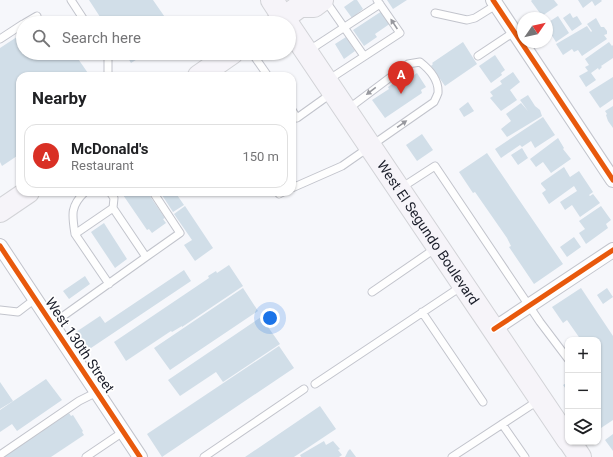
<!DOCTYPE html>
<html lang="en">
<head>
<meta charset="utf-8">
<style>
  body { margin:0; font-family:Roboto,sans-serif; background:#f6f6f6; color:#202124 }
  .controls { position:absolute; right:12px; bottom:12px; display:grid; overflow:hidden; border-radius:8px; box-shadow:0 1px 3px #0004 }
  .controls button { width:36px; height:36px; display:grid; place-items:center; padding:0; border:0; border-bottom:1px solid #e0e0e0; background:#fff; color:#202124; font:20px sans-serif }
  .compass { position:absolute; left:517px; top:12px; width:36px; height:36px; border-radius:50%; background:#fff; box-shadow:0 1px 3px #0004; rotate:56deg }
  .you { position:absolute; left:270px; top:318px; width:14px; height:14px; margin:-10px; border:3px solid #fff; border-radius:50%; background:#1a73e8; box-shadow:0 0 0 6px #1a73e833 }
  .badge { display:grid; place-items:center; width:26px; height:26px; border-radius:50%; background:#d93025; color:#fff; font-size:13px; font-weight:700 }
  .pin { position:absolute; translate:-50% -33px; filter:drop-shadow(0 1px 2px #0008) }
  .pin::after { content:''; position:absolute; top:21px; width:14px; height:12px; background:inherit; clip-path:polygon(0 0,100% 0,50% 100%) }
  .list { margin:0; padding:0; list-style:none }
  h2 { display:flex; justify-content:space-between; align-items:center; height:52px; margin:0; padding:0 16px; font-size:17px }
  h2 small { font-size:13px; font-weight:400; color:#757577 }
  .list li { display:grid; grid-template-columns:26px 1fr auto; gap:12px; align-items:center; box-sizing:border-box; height:64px; margin:0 8px 8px; padding:0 8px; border:1px solid #e0e0e0; border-radius:12px }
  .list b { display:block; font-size:15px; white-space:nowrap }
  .list p { margin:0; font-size:13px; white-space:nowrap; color:#757577 }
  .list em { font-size:13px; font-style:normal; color:#757577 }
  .icon { flex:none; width:22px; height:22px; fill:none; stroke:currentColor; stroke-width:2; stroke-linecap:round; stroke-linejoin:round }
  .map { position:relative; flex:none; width:613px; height:457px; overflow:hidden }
  .search { position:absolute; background:#fff; box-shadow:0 1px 3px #0004; left:16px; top:16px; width:280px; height:44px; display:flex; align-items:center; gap:10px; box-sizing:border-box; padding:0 14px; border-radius:22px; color:#757577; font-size:15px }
  .panel { position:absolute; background:#fff; box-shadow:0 1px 3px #0004; left:16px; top:72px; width:280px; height:124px; border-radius:12px }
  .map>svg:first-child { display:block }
  .building { fill:#d1dee8 }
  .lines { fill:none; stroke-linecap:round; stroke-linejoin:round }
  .lane-casing { stroke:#c2c4cc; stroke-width:9 }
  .street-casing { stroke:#c2c4cc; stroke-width:16 }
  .primary-casing { stroke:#d2d3d7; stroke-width:24 }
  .lane { stroke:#fefefe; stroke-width:7 }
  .street { stroke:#fefefe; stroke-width:14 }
  .primary { stroke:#f6f4f9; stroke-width:22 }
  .cycleway-casing { stroke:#fff; stroke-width:8 }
  .cycleway { stroke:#e8590c; stroke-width:5 }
  .oneway { fill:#97989e }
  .labels { text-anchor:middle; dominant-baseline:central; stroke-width:3.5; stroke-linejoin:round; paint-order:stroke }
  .street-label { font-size:14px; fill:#191c28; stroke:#fff }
</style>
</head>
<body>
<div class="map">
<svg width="613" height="457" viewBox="0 0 613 457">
  <rect width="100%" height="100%" fill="#f6f7fb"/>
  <!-- building -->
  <path class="building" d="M89,0H153L169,23H104Z
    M354,0H357L363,9L352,18L344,7Z
    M387,0H407L393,9Z
    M532,0H554L558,5L542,16L531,1Z
    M578,0H601L602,1L595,6L592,1L583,8Z
    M382,11L391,23L375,34L377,37L364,46L353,30Z
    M570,13L573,18L577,16L582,24L572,31L563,18Z
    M49,16L54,23H38Z
    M558,16L569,33L556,42L547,28L549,27L547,23Z
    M596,18L601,27H604L607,31V34L604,35L607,39L582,56L578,50L574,52L572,49L563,55L556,44L587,26L591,32L592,31L587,24Z
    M23,33V53H74L90,76H20V154L2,166L0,162V48Z
    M346,37L355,51L344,59L335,44Z
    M463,42L477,64L445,86L431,66L433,64L432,63Z
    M609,42L612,46L613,45V58L601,66L602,67L599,70L598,68L591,73L596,80L586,87L579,76L588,71L585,67L589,65L585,59Z
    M125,53H147L131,63Z
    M495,55L505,70L501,73L502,75L491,83L479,66Z
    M513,72L520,82L510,90L517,100L501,111L490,98L493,96L490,92L502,84L500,81Z
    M417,73L426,87L421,90L422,93L385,118L372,100L389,89L388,87L405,75L406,77L409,75L411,77Z
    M613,77V99L600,108L589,92Z
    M528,95L535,106L540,110L542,116L507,137L501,129L511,121L506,114L521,103L528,111L520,100Z
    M468,102L474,111L464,117L459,109Z
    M613,106V128L608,121L606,115L607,114L605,111Z
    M543,117L555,135L535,148L531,141L522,147L520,145L501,158L495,149Z
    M422,134L433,150L417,161L406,145Z
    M558,138L564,148L563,149L571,159L551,173L543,162L536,167L530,159Z
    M522,148L528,158L518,165L511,155Z
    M487,153L563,264L534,284L509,247L511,246L507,238L475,192L473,193L459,172Z
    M564,167L570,177L579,171L593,192L589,195L590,196L593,194L600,203L580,217L572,205L565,210L560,202L577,191L574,186L549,204L542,193L546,190L541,184V183Z
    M121,192H147L165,218L163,219L166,223L152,233L149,229L147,230Z
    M160,192H175L184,205L173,212Z
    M185,206L213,248L195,261L184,245L192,240L174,214Z
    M601,206L611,220L606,224L608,228L586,244L579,233L585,229L579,221Z
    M104,223L127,259L115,268L91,232Z
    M574,237L581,247L567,257L560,247Z
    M229,265L243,286L182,327V326L172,332L171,331L126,361L114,342L209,278L208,276L216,271L217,273Z
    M184,270L191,281L88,350L76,332L100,316L105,323Z
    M85,276L90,284L69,299L63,291Z
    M243,288L258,311L170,370L154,348Z
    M581,288L613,336V420L601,428L598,423V340H581L567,320L563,323L552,307Z
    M607,288L613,297L603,304L597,295Z
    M261,317L280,344L223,382L216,372L180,396L168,380Z
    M279,346L294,368L162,457L147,434Z
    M46,379L62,400L17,431L12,424L0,432V410Z
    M0,382L13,401L0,409Z
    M568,382V392L563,385Z
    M320,406L336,429L294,457H245Z
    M69,413L71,416L73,415L83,431L82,432L84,435L51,457H3Z
    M613,434V451L605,440Z
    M324,441L326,445L333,441L340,449L338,450L342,455L339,457H301L300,455Z
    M350,449L356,457H345L348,451Z"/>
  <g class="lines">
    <!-- lane casing -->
    <g class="lane-casing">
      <path id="lane" d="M71,0L86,23
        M325,0L364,56
        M435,13L467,20L475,18L496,5
        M25,23L37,16
        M0,39L23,24
        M308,51L380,4
        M106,53L108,55V76
        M252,53L268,76
        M478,56L514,32
        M328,80L400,33L377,0
        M292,110L297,118L332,93
        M292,188L342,166L434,102C435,100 437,96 438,93C439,80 429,69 420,62L408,64L348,109
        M401,188L435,166L540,322L568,359
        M110,192L114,198L113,208
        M279,194L283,192
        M75,234C72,215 70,206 85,192
        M146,257L180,233L153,192
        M372,292L436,248
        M0,310L18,312L35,299
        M422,312L483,402
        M52,324C83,302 115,279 146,257L113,208L75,234L109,284
        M315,384L462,286
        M502,424L525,457
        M0,455L79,401L97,392
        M86,457L123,432
        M204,457L304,389
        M452,457L539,400"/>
    </g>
    <!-- street casing -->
    <g class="street-casing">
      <path id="street" d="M493,0L613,180
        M0,246L140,457
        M494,329L613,250"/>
    </g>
    <!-- primary casing -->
    <g class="primary-casing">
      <g id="primary">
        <path d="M272,0L287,23"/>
        <path d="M277,23L300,6H314L322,0"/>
        <path id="s1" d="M289,26L568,440"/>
        <path d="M199,76L232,53"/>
        <path d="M0,211L28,192"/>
        <path d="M570,442L580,457"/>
      </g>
    </g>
    <!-- lane -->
    <use href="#lane" class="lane"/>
    <!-- street -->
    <use href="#street" class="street"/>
    <!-- primary -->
    <use href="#primary" class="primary"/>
    <!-- cycleway casing -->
    <g class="cycleway-casing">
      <path id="cycleway" d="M493,0L613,180
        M0,246L140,457
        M494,329L613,250"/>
    </g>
    <!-- cycleway -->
    <use href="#cycleway" class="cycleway"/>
  </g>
  <!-- one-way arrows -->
  <defs><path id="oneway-solid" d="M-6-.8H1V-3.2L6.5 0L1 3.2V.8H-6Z"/></defs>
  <g class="oneway">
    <use href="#oneway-solid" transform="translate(394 24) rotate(-124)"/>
    <use href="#oneway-solid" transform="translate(371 91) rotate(143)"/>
    <use href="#oneway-solid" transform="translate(402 124) rotate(-35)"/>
  </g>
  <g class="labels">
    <!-- street labels -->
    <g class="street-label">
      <text stroke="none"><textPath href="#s1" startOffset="249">West El Segundo Boulevard</textPath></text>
      <text transform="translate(80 345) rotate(56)">West 130th Street</text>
    </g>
  </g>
</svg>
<div class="controls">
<button>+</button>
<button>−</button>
<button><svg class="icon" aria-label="layers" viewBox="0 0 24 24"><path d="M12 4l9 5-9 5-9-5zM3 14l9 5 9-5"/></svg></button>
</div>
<svg class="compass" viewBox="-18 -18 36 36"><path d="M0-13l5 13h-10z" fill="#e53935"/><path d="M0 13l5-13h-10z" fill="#757577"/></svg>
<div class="you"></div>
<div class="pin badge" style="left:401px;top:94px">A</div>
<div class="search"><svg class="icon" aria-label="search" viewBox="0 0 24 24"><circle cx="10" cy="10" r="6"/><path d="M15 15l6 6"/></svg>Search here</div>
<section class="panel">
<h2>Nearby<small></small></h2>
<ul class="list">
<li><span class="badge">A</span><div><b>McDonald's</b><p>Restaurant</p></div><em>150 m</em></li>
</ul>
</section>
</div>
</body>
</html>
